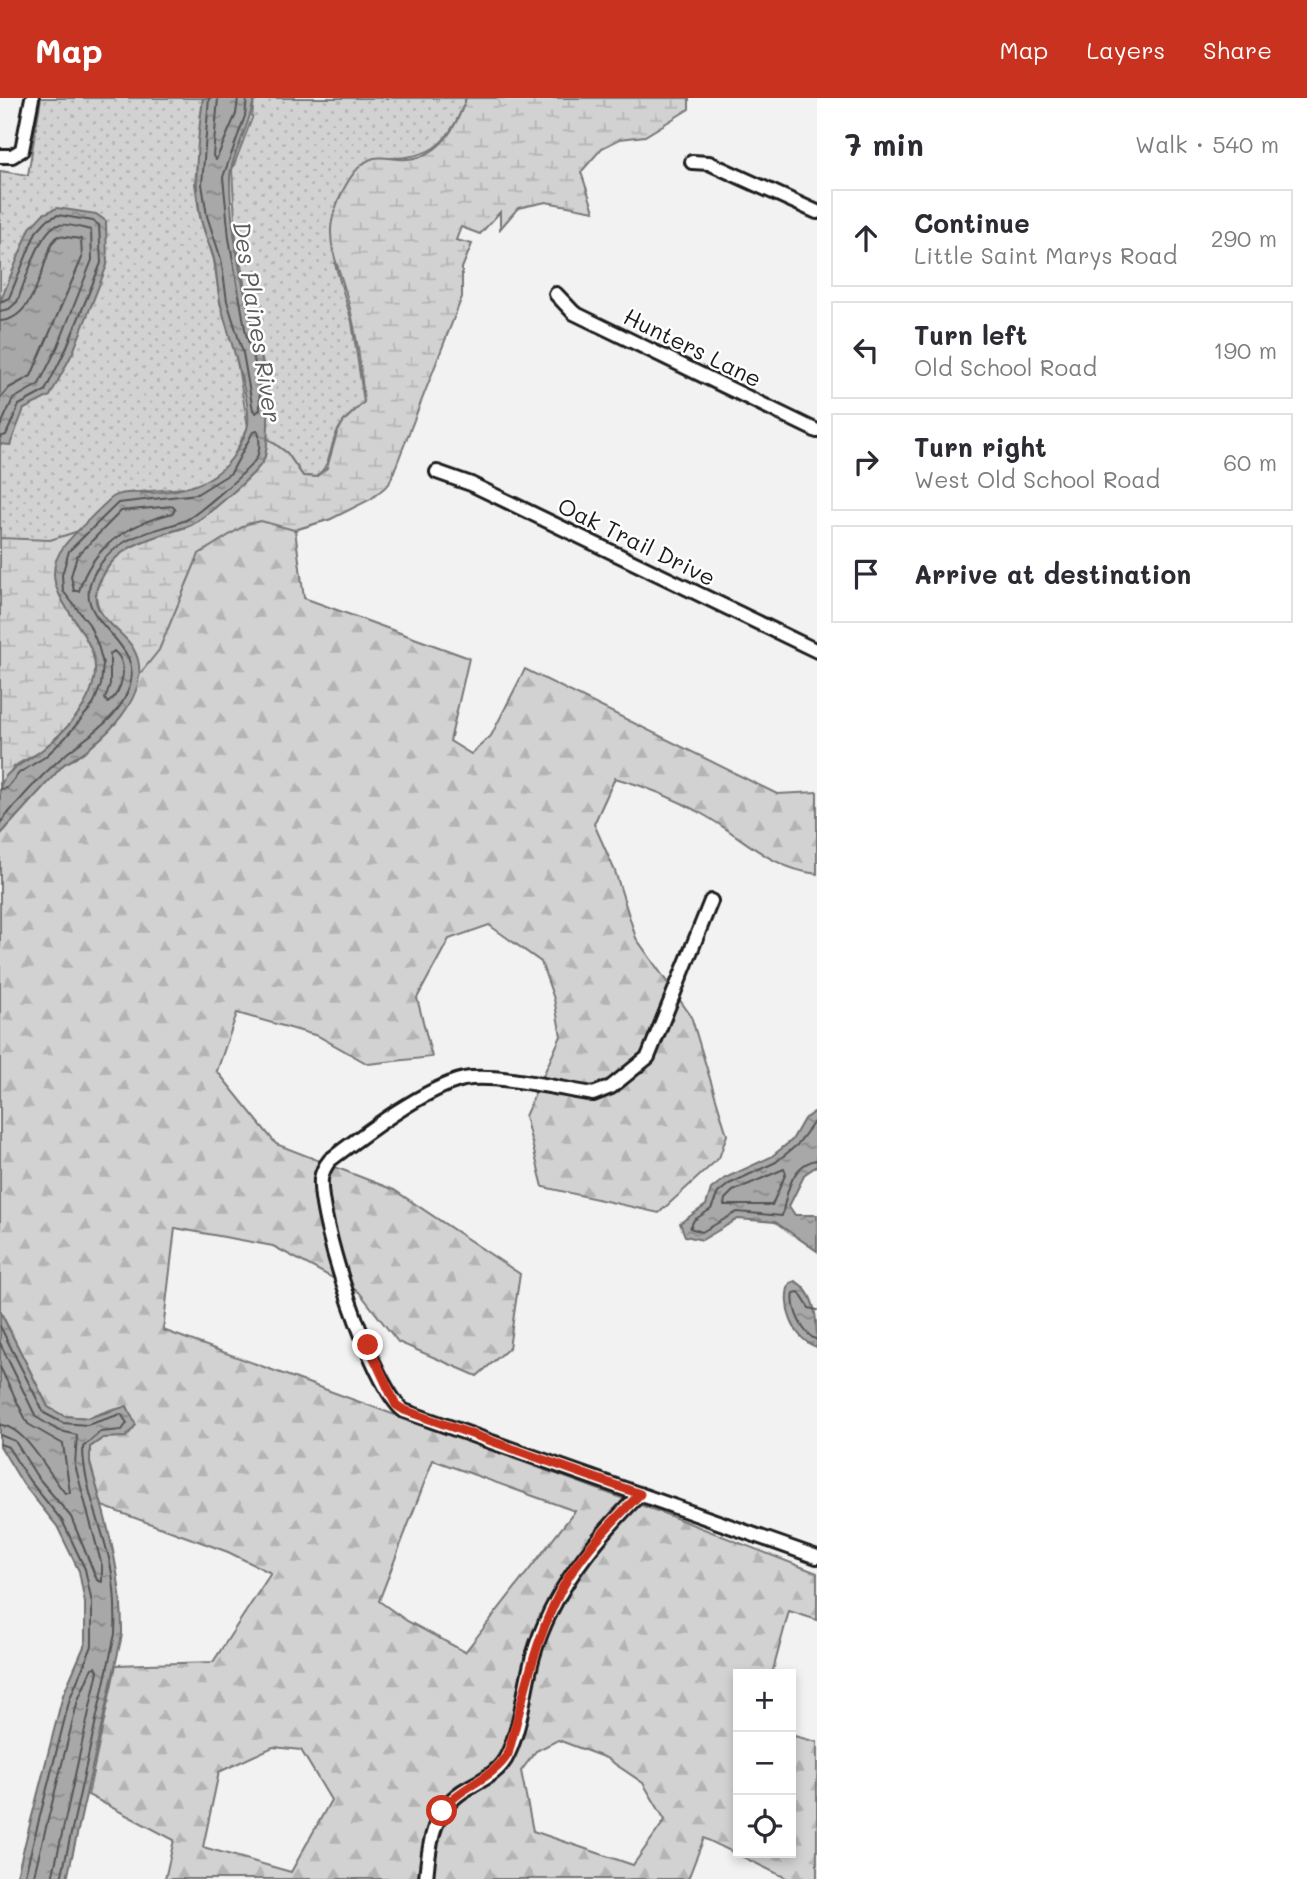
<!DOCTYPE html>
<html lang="en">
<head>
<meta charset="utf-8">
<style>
  body { margin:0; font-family:Mali,sans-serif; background:#f2f2f3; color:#2b2b33 }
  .controls { position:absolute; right:21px; bottom:21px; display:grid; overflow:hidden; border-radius:0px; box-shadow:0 4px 10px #0003 }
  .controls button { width:63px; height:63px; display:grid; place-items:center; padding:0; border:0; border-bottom:2px solid #e1e1e2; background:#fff; color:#2b2b33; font:35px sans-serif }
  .stop { position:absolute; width:21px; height:21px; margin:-16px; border:5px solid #c8321e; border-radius:50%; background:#fff }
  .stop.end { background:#c8321e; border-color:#fff; box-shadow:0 2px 7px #0008 }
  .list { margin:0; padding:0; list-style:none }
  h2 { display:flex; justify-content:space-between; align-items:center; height:91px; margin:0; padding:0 28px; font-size:30px }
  h2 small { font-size:23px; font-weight:400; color:#7c7c81 }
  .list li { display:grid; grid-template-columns:46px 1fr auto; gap:21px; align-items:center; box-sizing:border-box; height:98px; margin:0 14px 14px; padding:0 14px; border:2px solid #e1e1e2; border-radius:0px }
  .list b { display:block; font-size:26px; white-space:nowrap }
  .list p { margin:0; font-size:23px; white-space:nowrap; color:#7c7c81 }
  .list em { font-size:23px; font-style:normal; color:#7c7c81 }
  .icon { flex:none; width:38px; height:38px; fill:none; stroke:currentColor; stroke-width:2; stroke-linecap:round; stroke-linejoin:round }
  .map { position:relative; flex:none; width:817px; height:1781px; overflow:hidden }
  header { display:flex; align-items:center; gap:42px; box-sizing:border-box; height:98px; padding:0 35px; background:#c8321e; color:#fff }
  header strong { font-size:33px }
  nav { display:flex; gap:38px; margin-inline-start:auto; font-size:24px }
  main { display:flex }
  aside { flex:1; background:#fff }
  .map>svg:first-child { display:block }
  .grass { fill:url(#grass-dots); stroke:#777; stroke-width:2 }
  .forest { fill:url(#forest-firs); stroke:#777; stroke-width:2; fill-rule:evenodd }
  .wetland { fill:url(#wetland-marsh); stroke:#777; stroke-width:2 }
  .water { fill:url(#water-ripples); stroke:#707070; stroke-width:2 }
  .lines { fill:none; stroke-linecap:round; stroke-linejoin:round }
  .shore { stroke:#545454; stroke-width:2 }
  .minor-casing { stroke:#1c1c1c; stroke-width:18 }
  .minor { stroke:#fff; stroke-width:12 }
  .route { stroke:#c8321e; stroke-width:9 }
  .labels { text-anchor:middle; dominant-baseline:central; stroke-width:5; stroke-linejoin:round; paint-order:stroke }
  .street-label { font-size:23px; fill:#1c1c1c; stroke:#fff }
  .water-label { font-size:24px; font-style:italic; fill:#5b5b5b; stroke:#fff }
</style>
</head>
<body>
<header>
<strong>Map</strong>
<nav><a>Map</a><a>Layers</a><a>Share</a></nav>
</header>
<main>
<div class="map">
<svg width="817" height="1781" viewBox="0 0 817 1781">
  <defs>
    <pattern id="grass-dots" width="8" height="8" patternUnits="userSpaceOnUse" patternTransform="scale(1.75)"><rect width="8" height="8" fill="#d2d2d2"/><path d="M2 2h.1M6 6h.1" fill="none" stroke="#b4b4b4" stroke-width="1.8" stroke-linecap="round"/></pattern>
    <pattern id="forest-firs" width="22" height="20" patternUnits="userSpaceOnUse" patternTransform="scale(1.75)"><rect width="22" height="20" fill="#d2d2d2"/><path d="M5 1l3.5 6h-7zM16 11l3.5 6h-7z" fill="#b4b4b4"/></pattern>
    <pattern id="wetland-marsh" width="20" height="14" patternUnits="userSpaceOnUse" patternTransform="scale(1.75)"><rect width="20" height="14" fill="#d2d2d2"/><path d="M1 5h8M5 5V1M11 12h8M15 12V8" fill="none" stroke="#b4b4b4"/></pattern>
    <pattern id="water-ripples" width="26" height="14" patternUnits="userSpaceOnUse" patternTransform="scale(1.75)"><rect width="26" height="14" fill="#a8a8a8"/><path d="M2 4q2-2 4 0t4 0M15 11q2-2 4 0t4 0" fill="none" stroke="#888"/></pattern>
  </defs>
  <rect width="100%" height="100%" fill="#f2f2f2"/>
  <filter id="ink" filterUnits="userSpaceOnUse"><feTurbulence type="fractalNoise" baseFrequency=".0143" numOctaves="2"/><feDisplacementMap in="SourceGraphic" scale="14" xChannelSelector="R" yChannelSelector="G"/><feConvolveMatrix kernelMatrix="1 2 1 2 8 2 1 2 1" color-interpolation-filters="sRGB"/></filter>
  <g filter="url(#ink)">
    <!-- grass -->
    <path class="grass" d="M41,0H203L195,86L200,119L214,162L220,204L236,257L248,329L228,369L195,389L128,395L79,433L0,461V73L28,77Z
      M254,0H466C448,52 427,62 374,60L335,166L352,224L364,304C355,313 343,321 337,334C329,351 332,366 316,379L303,378L287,355L267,340L266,276L253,235L236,139L232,72L252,20Z"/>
    <!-- forest -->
    <path class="forest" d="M267,340L287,355L303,378L316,379L327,370L331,421L295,432L304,500L469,560L450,643L471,656L491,638L525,571L777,696L817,694V776C771,771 743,739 704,717C678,702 645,688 615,680L594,726L615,773L636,840L691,918L727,1037L719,1060L659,1115L543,1089L525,1018L561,938L554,901L541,864L489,827L449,841L417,900L432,959L368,966L318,938L237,915L217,973L276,1046L394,1092L520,1176L509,1250L477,1278L398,1244L359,1194L273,1148L175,1130L163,1232L668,1417L817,1475V1522L789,1513L772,1576H738V1755H791V1637L817,1644V1781H788L704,1740L688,1781H165L174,1742L88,1697L116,1567L213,1564L271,1475L228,1454L102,1408L90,1365V1349L103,1340L113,1311L88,1320L64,1318L48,1309L0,1213V737L64,666L76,660L115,626L132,548L265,360ZM433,1362L575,1413L465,1554L407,1523L379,1503ZM558,1642L606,1660L643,1685L665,1722L633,1767L533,1733L521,1673L536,1653ZM273,1649L301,1652L331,1702L291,1774L203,1749L219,1674Z"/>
    <!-- wetland -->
    <path class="wetland" d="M466,0H689V11L645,38L620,41L602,50L581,74L594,113L546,104L518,110L500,131V114L480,136L461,129L456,142L472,146L462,170V199L389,386L371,401L331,421L294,432L261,423L247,426L199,456L159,552L139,577C137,534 97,531 96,496C96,489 101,482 104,476C121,442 157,440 189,428C201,424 259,373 264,361C267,355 266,347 267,340L287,355L303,378L316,379L327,370L337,335L344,323L364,304C361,267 356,228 345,192C340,173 331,156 331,135C330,113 351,66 374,60C384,58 396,62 407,61C440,59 457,28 466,0Z
      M79,433C7,505 126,525 88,601C78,620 57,640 41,653C33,659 19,663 13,670C9,676 5,682 0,687V440L50,442Z"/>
    <!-- water -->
    <path class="water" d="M203,0H254C251,27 230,59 230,81C230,130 242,185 253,233C256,247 262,260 265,273C269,288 270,350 263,363C257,375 201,424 188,428C150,441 111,447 97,490C88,517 122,531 133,550C159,594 99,649 64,666L0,737C0,722 0,704 0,690C4,671 29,663 42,652C62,636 86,612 93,586C109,532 26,498 64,448C69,441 107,403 113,399C123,393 138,395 149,395C197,393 230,379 247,331C255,309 225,229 220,203C217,189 217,175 214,161C210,146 202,131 200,116C193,77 198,39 203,0Z
      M57,110L96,116L106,123L107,167L73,254L50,298L24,311L10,347L0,346V204L30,130L43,116Z
      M817,1012V1068L805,1076L789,1108L795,1117H817V1153L775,1124L738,1121L702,1142L685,1138L680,1125L706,1107L711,1091L725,1080L771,1059L792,1042L804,1021Z
      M795,1183C817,1195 817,1224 817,1249C794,1243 780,1206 790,1185Z
      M0,1213L48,1309L64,1318L88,1320L127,1308L136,1327L126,1339L103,1340L90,1349V1365C106,1422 123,1477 122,1537L67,1781H16L63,1597L85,1546V1505L79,1473L57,1428L23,1386L0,1348Z"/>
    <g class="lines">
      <!-- shore -->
      <path class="shore" d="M209,0L202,86L207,118L221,161L227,203L243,255L253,312L256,315L260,312L259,278L246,236L229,140L223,79L245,18L247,0
        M218,0L213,58L216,62L236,16L238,0
        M0,204L9,200L36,134L47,122L58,117L93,123L99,127L101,165L66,251L45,293L19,307L6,337L0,339
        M0,213L9,211L17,204C24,188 40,130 58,127C67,125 82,130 91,132L92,162L58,248L39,286L13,301L0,329
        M0,223C33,222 42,170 52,145L58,138L81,141L82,160L31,278L9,290L0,301
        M172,408L175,411L173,415C130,426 92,447 79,493H74L71,478L77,458L121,413Z
        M114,553C130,566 122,594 108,605L105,601L110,586V556Z
        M0,691L7,690L19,675L45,659L65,640L93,607L101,587L103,566L98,547L89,526L63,493L62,477L69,453L118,405L197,396L231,375L253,334L258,333C260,340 260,352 257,359C253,369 197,417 186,422C159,433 127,435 106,459C49,524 152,535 128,593C115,626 81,641 58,663C37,682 18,703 0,725
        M817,1020L797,1047L776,1064L729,1086L718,1095L711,1111L694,1122L690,1130L702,1134L737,1114L782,1118C786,1099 790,1066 817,1062
        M784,1071L786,1075L772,1107H724L725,1101L733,1093Z
        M817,1212L809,1210L799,1194L794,1195C791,1210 802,1236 817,1242
        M0,1228L44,1315L63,1325L87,1327L121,1316L127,1325L122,1332L100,1334L83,1349C83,1388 102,1427 110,1465C115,1488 116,1512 115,1536L61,1781
        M0,1245L36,1319L57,1332L77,1337L75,1367L102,1468V1484L97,1482L71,1419L36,1377L15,1343L0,1337
        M0,1269L28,1326L63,1346L70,1395H65C48,1375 25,1328 0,1327
        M0,1346L8,1349L29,1382L63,1424L85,1471L92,1505V1548L70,1600L24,1781
        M33,1781L78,1602L92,1570L96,1569L98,1573L52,1781"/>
      <!-- minor casing -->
      <g class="minor-casing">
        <path id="minor" d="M0,58H12L22,52L32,0
          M692,64L709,65L817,114
          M556,196L574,215L817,333
          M437,374L471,386L817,553
          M711,803L648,959L611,989L593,996C561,991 495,975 464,981C424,990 363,1037 330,1062C325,1068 322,1074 321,1081C318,1123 372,1289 404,1313L817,1459
          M426,1781C429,1745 433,1709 468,1690C484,1681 500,1674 508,1656C522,1626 524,1590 533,1558C552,1494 593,1443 640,1396"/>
      </g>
      <!-- minor -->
      <use href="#minor" class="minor"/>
    </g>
  </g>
  <g class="lines" filter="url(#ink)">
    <!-- route -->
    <path class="route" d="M368,1247L396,1307L404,1312L640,1396C615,1421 588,1448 569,1478C536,1532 525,1595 508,1656C491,1683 460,1687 442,1713"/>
  </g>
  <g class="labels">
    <!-- street labels -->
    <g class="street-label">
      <text transform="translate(693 249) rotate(26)">Hunters Lane</text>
      <text transform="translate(637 443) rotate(26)">Oak Trail Drive</text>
    </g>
    <!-- water labels -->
    <g class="water-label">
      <text transform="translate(258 224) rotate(81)">Des Plaines River</text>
    </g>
  </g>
</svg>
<div class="controls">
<button>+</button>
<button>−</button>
<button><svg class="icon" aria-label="locate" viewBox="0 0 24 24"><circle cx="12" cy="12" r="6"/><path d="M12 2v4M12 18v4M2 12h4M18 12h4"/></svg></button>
</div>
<div class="stop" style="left:442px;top:1713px"></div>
<div class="stop end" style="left:368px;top:1247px"></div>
</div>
<aside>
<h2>7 min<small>Walk · 540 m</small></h2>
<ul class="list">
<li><svg class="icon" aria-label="ahead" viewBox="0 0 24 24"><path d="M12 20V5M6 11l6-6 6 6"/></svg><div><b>Continue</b><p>Little Saint Marys Road</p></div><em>290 m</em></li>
<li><svg class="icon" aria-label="left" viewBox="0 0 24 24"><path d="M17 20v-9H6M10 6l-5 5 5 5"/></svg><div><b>Turn left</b><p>Old School Road</p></div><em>190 m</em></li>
<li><svg class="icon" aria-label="right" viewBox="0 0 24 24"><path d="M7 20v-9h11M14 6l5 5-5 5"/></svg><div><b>Turn right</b><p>West Old School Road</p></div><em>60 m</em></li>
<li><svg class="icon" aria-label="arrive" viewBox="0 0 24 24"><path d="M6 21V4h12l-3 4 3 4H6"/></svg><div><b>Arrive at destination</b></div></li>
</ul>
</aside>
</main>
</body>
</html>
